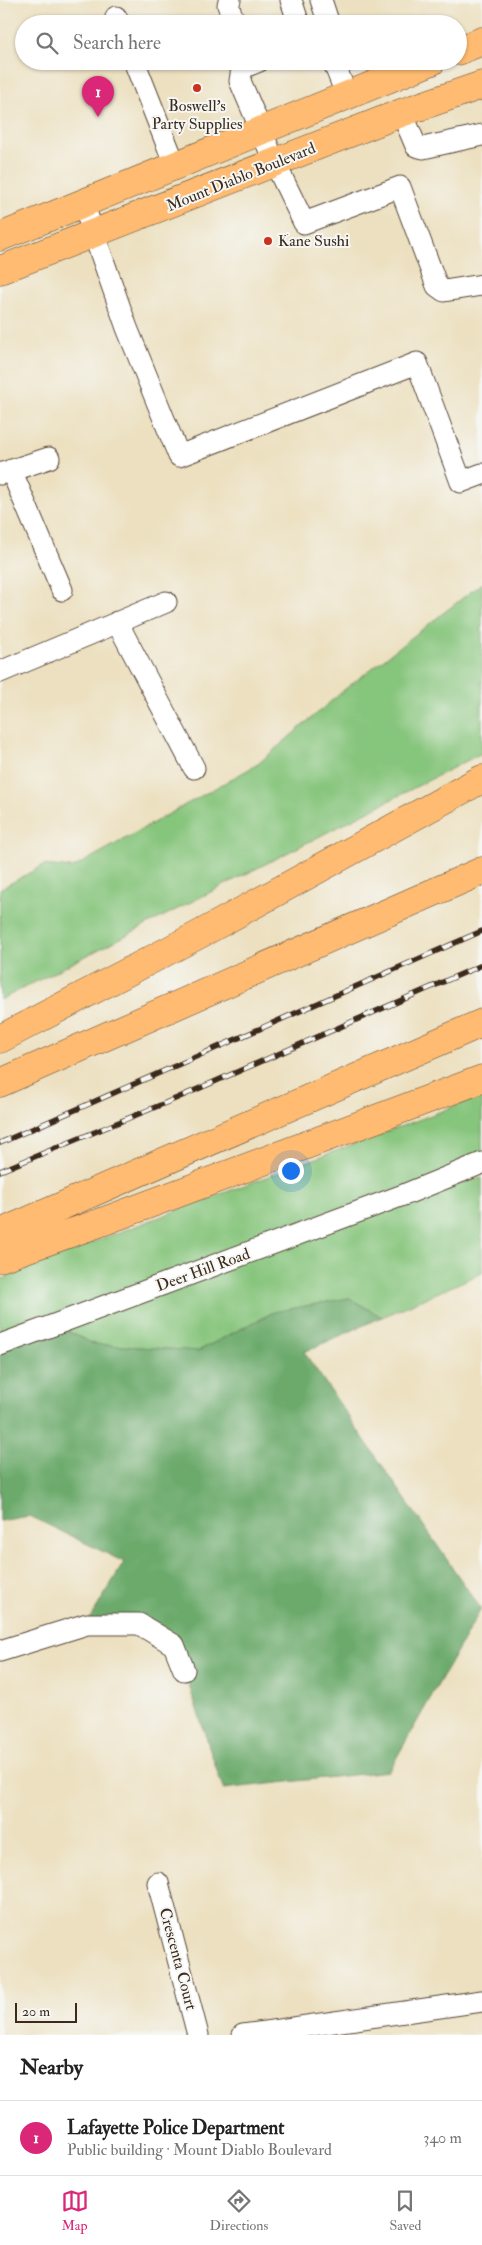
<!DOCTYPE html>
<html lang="en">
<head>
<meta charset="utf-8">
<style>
  body { margin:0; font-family:"IM FELL Double Pica",serif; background:#f2f2f2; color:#222 }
  .scale { position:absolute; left:15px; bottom:12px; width:62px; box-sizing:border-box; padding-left:5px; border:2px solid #3b2a1e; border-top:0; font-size:14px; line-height:18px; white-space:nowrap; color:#3b2a1e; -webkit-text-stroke:4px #f6f6f2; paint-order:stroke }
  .you { position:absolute; left:290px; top:1170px; width:18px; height:18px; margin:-12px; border:4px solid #fff; border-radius:50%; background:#1a73e8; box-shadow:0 0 0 8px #1a73e833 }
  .badge { display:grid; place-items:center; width:32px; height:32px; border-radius:50%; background:#db2777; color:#fff; font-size:16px; font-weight:700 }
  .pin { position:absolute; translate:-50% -41px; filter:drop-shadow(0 1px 2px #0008) }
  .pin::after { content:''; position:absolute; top:26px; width:18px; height:15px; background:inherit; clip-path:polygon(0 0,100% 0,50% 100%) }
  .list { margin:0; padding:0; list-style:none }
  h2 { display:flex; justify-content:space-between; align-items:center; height:65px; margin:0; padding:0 20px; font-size:21px }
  h2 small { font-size:16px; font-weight:400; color:#767676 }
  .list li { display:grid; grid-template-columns:32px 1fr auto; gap:15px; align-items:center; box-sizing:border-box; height:75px; padding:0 20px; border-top:1px solid #e0e0e0 }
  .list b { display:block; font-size:19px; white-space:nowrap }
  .list p { margin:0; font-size:16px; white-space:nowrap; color:#767676 }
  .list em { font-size:16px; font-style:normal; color:#767676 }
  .icon { flex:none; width:28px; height:28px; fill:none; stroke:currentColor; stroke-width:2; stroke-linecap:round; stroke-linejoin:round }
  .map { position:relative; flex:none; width:482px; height:2035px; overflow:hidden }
  .search { position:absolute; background:#fff; box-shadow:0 1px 4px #0004; left:15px; right:15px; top:15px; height:55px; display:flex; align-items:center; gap:12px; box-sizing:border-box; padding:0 18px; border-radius:28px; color:#767676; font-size:19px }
  .sheet { height:140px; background:#fff }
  nav { display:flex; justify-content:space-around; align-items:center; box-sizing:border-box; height:70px; border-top:1px solid #e0e0e0; background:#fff; font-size:14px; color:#767676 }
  nav a { display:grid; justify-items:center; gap:2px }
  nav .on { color:#db2777 }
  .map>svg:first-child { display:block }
  .green { fill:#86c57c; stroke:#60784d }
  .forest { fill:#6caa6c; stroke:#546a45 }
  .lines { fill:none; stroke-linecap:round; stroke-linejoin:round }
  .minor-casing { stroke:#564536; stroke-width:23 }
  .major-casing { stroke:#564536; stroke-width:29 }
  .highway-casing { stroke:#564536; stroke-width:29 }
  .minor { stroke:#fff; stroke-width:21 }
  .major { stroke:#febb71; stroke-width:28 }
  .highway { stroke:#febb71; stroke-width:28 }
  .rail-casing { stroke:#3b2a1e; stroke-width:5.5 }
  .rail { stroke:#f6f6f2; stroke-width:4; stroke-dasharray:11; stroke-linecap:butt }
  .poi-dot { fill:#c8321e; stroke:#f6f6f2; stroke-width:2 }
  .labels { text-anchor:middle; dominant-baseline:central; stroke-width:4; stroke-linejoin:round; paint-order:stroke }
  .poi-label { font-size:16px; fill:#3b2a1e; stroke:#f6f6f2 }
  .street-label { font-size:16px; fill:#3b2a1e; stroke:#f6f6f2 }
</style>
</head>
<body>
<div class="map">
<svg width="482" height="2035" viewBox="0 0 482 2035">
  <rect width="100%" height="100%" fill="#f6f6f2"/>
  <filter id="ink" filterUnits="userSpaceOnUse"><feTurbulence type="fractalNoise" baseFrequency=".02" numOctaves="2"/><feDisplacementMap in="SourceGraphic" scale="10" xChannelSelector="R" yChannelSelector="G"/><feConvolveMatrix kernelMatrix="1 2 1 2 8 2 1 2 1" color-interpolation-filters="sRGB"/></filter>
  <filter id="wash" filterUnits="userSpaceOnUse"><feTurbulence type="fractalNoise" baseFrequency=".0096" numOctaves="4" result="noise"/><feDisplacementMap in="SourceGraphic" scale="20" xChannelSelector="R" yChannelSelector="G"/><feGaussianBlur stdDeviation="1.12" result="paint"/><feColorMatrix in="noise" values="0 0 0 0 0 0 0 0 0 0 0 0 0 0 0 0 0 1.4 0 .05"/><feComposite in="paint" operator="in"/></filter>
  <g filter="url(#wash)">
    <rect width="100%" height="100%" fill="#ece0c0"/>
    <!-- green -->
    <path class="green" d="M482,583V753L0,1000V889L44,865L73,868L258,764L344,690Z
      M482,1096V1163L410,1193L482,1178V1273L382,1317L349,1298L274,1312L198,1351L93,1344L55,1325L0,1345V1280L101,1239Z"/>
    <!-- forest -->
    <path class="forest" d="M349,1298L382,1317L304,1352L481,1609L389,1771L223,1789L184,1670L139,1624H87L124,1562L30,1516L0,1521V1345L55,1325L93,1344L198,1351L274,1312Z"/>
  </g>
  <g filter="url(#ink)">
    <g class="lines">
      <!-- minor casing -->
      <g class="minor-casing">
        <path id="minor" d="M230,0L228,5L235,24
          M291,0L299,24
          M321,0L329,24
          M116,17L119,24
          M134,61L175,165
          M259,61L242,68L240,81L275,163L304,223L400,187L437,286L444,291L482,285
          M333,61L347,96
          M402,113L416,146L423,148L482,135
          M83,203L127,328L179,456L417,363L461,482L482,474
          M11,470L62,590
          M0,474L49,458
          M117,622L194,768
          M0,672L166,602
          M0,1345L406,1194L482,1163
          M0,1651L87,1624H139L174,1645L184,1670
          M158,1883L198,2035
          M243,2035L482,2001"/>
      </g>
      <!-- major casing -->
      <g class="major-casing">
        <path id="major" d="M458,51L482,41
          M0,237L432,61
          M0,270L401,113L482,85"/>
      </g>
      <!-- highway casing -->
      <g class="highway-casing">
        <path id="highway" d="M0,1039L202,933L482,779
          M0,1083L482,871
          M0,1233L482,1023
          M0,1258L99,1223L482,1079"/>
      </g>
      <!-- minor -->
      <use href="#minor" class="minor"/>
      <!-- major -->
      <use href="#major" class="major"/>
      <!-- highway -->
      <use href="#highway" class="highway"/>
      <!-- rail casing -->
      <g class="rail-casing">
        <path id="rail" d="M0,1143L482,931
          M0,1171L175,1099L482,965"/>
      </g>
      <!-- rail -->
      <use href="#rail" class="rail"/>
    </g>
  </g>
  <!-- markers -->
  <g class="poi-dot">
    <circle cx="197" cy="88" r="5"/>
    <circle cx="268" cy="241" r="5"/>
  </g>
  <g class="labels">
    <!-- poi labels -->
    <g class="poi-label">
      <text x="197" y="106">Boswell's<tspan x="197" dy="18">Party Supplies</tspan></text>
      <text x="278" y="241" text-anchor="start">Kane Sushi</text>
    </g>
    <!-- street labels -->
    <g class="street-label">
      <text transform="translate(241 177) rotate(-22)">Mount Diablo Boulevard</text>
      <text transform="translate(203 1270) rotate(-20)">Deer Hill Road</text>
      <text transform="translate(178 1959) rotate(75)">Crescenta Court</text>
    </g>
  </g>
</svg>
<div class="scale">20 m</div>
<div class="you"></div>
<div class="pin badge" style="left:98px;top:117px">1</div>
<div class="search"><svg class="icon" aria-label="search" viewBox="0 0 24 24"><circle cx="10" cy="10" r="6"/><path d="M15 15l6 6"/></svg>Search here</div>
</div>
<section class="sheet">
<h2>Nearby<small></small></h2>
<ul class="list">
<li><span class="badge">1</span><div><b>Lafayette Police Department</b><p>Public building · Mount Diablo Boulevard</p></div><em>340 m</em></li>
</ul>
</section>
<nav>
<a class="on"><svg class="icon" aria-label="map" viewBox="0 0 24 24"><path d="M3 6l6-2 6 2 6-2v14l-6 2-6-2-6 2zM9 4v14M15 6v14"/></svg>Map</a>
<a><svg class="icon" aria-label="directions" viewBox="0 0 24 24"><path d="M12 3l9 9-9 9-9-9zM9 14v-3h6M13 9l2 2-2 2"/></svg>Directions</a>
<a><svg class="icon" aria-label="saved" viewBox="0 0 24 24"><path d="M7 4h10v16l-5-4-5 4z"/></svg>Saved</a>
</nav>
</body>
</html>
